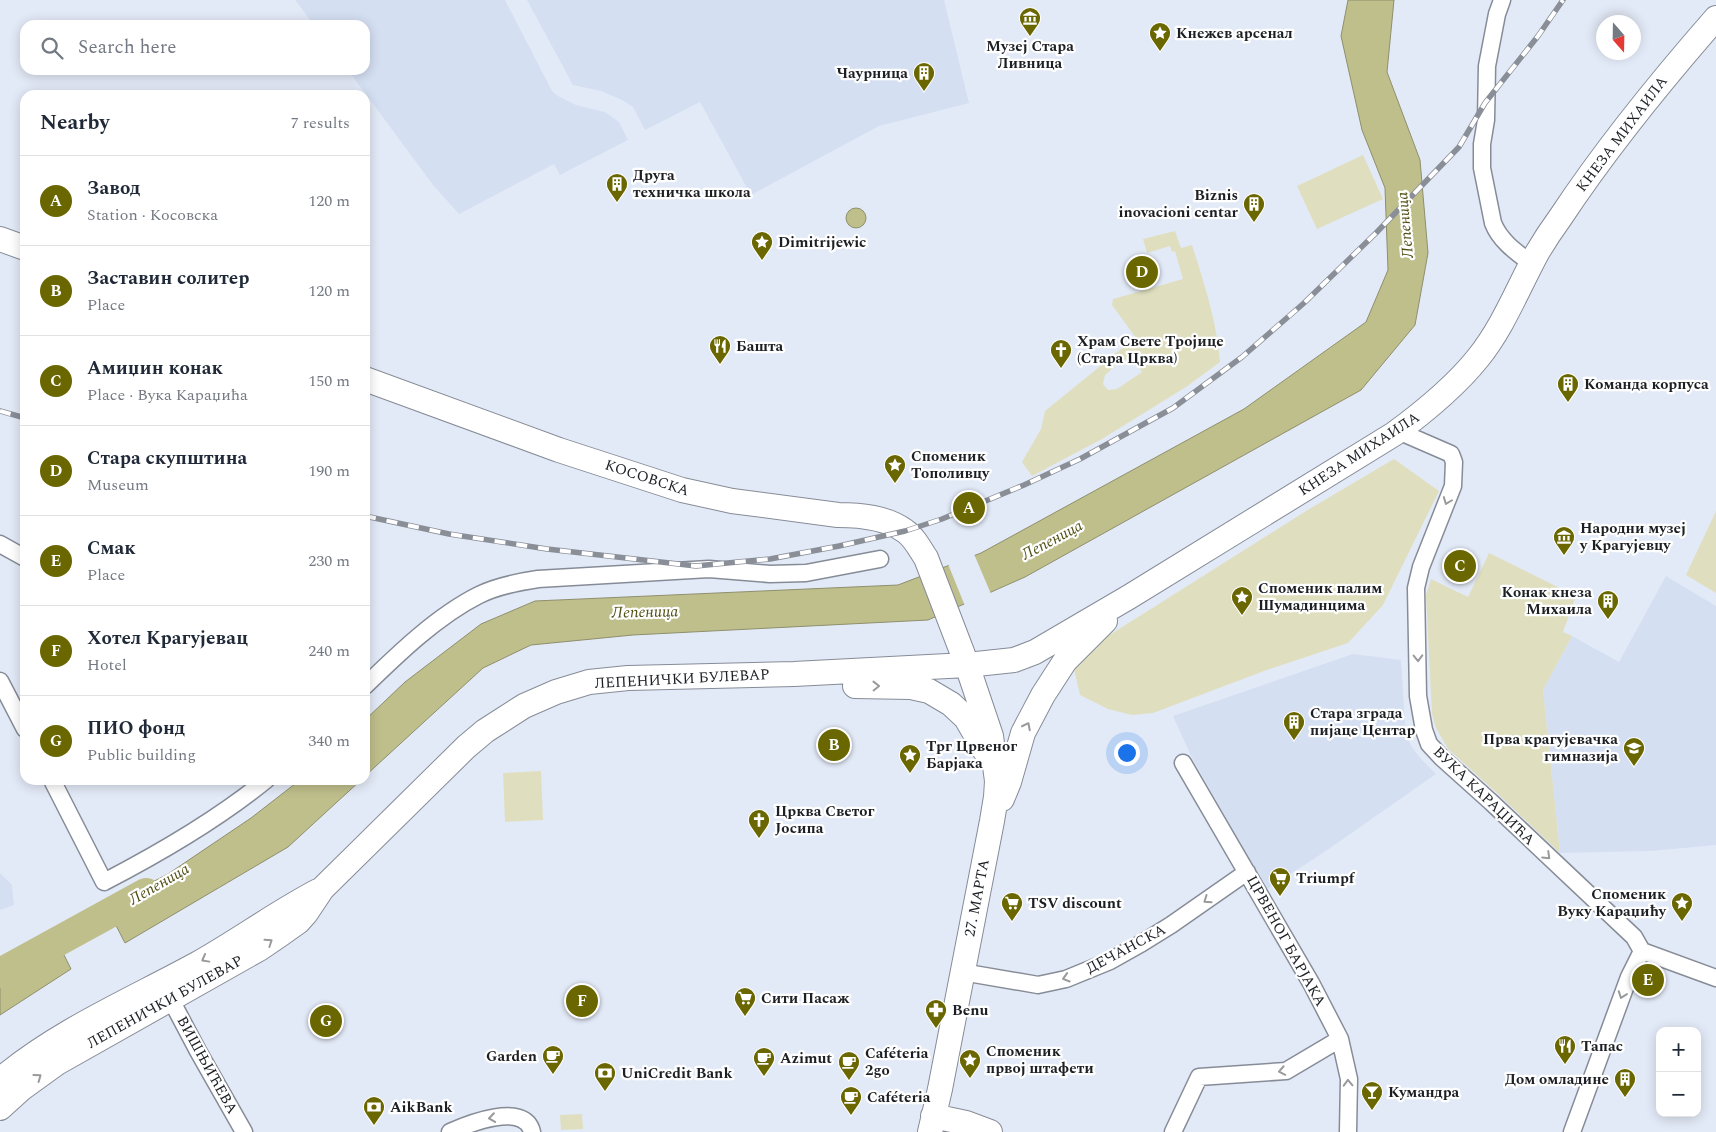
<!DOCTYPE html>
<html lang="en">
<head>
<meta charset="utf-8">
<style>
  body { margin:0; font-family:Spectral,serif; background:#f6f6f7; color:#1f2937 }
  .controls { position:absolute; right:15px; bottom:15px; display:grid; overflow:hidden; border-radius:10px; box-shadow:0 2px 12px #0003 }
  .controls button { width:45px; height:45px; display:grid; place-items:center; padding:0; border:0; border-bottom:1px solid #e0e1e3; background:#fff; color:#1f2937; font:25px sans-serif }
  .compass { position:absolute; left:1596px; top:15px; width:45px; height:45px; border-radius:50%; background:#fff; box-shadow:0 2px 12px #0003; rotate:160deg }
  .you { position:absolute; left:1126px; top:752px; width:18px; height:18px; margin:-12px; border:4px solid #fff; border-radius:50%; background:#1a73e8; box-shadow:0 0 0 8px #1a73e833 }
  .badge { display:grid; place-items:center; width:32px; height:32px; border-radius:50%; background:#6a6700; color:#fff; font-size:16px; font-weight:700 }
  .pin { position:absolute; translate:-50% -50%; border:2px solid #fff; box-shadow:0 1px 5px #0006 }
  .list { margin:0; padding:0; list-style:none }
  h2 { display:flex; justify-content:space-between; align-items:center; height:65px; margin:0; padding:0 20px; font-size:21px }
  h2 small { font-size:16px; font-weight:400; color:#747a83 }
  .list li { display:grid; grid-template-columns:32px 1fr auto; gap:15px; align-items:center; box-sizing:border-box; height:90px; padding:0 20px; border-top:1px solid #e0e1e3 }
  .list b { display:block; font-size:19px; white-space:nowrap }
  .list p { margin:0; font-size:16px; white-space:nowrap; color:#747a83 }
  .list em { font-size:16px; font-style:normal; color:#747a83 }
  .icon { flex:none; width:28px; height:28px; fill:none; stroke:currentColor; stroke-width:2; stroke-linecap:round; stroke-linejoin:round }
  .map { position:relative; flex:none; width:1716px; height:1132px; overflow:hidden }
  .search { position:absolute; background:#fff; box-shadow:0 2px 12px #0003; left:20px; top:20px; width:350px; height:55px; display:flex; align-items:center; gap:12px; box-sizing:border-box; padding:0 18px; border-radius:15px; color:#747a83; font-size:19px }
  .panel { position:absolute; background:#fff; box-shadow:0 2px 12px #0003; left:20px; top:90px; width:350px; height:695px; border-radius:15px }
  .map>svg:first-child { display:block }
  .built { fill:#d4dff2 }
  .green { fill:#dfdfbf }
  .water { fill:#bfbf8c; stroke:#8e8f6c }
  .pier { fill:#e3eaf7 }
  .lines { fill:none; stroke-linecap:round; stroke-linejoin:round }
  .river { stroke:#bfbf8c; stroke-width:30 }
  .street-casing { stroke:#868c97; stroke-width:19 }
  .secondary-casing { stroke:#868c97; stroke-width:26 }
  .street { stroke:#fff; stroke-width:16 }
  .secondary { stroke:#fff; stroke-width:24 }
  .rail-casing { stroke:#898e97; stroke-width:5.5 }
  .rail { stroke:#fff; stroke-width:4; stroke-dasharray:11; stroke-linecap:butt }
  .oneway { stroke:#999a9c }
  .labels { text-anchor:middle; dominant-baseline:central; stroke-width:4.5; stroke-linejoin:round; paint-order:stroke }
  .poi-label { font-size:15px; font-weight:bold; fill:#1c1f23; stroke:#fff; text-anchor:start }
  .street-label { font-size:15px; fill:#1c1f23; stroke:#fff }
  .water-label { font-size:16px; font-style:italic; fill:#504e13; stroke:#fff }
</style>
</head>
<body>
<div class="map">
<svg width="1716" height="1132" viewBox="0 0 1716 1132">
  <rect width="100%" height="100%" fill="#e3eaf7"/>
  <!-- built -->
  <path class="built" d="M295,0H505L552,91L558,96L576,105L605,112L619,122L628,140L560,175L554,164L459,214L433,185L348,70H365V25H314Z
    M527,0H944L969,103L879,126L751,195L700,102L645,130L633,107L622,100L601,91L573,85Z
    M1666,576L1716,606V845L1651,851L1560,853L1543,690L1572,636L1619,662Z
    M1353,654L1401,660L1405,723L1407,735L1411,746L1421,759L1436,774L1323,853L1267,889L1192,758L1173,716Z
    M0,873L12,885L14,905L0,910Z"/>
  <!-- green -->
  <path class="green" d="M1363,155L1383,199L1317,229L1297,186Z
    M1175,231L1181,248L1192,245C1204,283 1217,322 1220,362L1186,387L1102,439L1032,476L1022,462L1041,429L1045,411L1109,359L1115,366L1105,375L1103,384L1108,390L1117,389L1142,372L1131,357L1120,362L1113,355L1136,338L1112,305L1113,299L1183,279L1175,251L1172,252L1170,246L1147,253L1143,239Z
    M1394,459L1439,491L1383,605L1348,643L1264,671L1153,713L1132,715L1108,709L1080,695L1074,669L1081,653L1311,508Z
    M1716,511V593L1686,575Z
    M1489,553L1576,596L1563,632L1572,636L1543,690L1560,853L1498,794L1448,749L1436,728L1432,714L1426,595L1431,579L1468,597Z
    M541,771L543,820L505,822L503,773Z
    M582,1114L583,1129L561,1130L560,1115Z"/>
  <!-- water -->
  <path class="water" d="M1348,0H1394L1387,72L1420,160L1428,253L1415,325L1361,390L1025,577L928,620L633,635L531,645L483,668L365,776V720L405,682L481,624L535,601L898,585L981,553L1244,409L1366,322L1388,270L1385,188L1362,130L1341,36Z
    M846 218a10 10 0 1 1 20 0a10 10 0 1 1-20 0Z
    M300,780H361L288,847L125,943L106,906L168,874L251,818Z
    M55,937L71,969L0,1015V969Z"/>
  <!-- pier -->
  <path class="pier" d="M974,554L991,594L965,606L948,564Z"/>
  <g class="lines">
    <!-- river -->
    <path class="river" d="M0,973L146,893"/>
    <!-- street casing -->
    <g class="street-casing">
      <path id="street" d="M1502,0L1497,14L1487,66L1486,120L1482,144V168L1493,223C1500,241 1516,252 1532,264
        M1398,431L1451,454L1454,462L1453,486L1421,567L1416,588L1418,696L1424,730L1429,744L1442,758L1491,802L1634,937L1642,951
        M0,544L25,558
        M0,681L25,729
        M365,686C398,654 437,616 479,595C497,586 518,582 538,579L709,569L770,574L806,573L880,559
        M1183,763L1311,983L1340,1039L1349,1079L1348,1132
        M52,780L104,882C160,853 217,820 266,780
        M1642,951L1716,978
        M962,972L1038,985L1066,979L1110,961L1142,943L1171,925L1247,872
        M170,998L198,1051L244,1132
        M450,1132C468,1124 525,1101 532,1132
        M1173,1132L1199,1077L1286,1071L1340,1039
        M1572,1132L1629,977L1642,951"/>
    </g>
    <!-- secondary casing -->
    <g class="secondary-casing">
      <path id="secondary" d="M0,239L25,248
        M365,379L559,450L682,490L732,501L838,515C860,515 886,517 905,531C914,537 920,549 926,558L967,665L991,736L997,781L996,797L992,821L940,1089L930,1132
        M855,686L911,687L929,691L951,704L966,718L985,751
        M1002,799L1009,782L1023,733L1043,695L1065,661L1105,621
        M0,1080C58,1031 131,1000 197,964C238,941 276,913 318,891
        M0,1108L21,1089L57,1063L259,949L281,934L298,922L306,913L322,889L466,747L485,731L524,706L556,692L589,682L628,678L794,674L967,665L1014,660L1035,652L1129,597L1394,434C1424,412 1454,388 1478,358C1503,327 1518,288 1537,253C1544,241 1552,229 1560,218C1607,147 1660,82 1716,18
        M933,1116L966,1123L990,1132"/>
    </g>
    <!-- street -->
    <use href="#street" class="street"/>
    <!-- secondary -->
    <use href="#secondary" class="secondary"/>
    <!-- rail casing -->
    <g class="rail-casing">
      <path id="rail" d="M0,411L25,418
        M365,516L449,534L547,549L696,566L770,559L839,546L905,531L942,519L1024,485L1080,459L1173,408L1242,357L1304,303L1376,233L1459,147L1485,103L1538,36L1563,0"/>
    </g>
    <!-- rail -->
    <use href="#rail" class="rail"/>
  </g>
  <!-- one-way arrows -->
  <defs><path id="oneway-chevron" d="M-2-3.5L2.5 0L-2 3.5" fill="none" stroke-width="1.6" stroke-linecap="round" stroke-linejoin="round" transform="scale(1.25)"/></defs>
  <g class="oneway">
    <use href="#oneway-chevron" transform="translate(1447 501) rotate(111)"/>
    <use href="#oneway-chevron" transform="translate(1418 658) rotate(89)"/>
    <use href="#oneway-chevron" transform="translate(876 686) rotate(-1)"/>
    <use href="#oneway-chevron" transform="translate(1027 726) rotate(-63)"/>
    <use href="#oneway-chevron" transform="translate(1547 856) rotate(44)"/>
    <use href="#oneway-chevron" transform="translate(1207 900) rotate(145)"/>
    <use href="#oneway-chevron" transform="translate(269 942) rotate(-34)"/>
    <use href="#oneway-chevron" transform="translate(205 959) rotate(151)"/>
    <use href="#oneway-chevron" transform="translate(1066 978) rotate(163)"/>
    <use href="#oneway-chevron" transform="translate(1622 995) rotate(110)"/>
    <use href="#oneway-chevron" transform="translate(1282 1071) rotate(169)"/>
    <use href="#oneway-chevron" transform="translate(38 1077) rotate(-36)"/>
    <use href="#oneway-chevron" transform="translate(1348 1083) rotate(-92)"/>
    <use href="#oneway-chevron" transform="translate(492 1118) rotate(172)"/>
  </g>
  <!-- icons -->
  <defs>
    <g id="museum-pin" transform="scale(1.125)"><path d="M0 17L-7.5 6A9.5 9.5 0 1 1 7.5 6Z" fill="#6a6700" stroke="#fff"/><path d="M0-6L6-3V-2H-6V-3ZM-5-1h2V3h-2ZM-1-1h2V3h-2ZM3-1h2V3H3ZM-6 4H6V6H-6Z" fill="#fff"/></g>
    <g id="sight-pin" transform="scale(1.125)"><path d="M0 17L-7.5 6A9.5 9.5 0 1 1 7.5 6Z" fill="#6a6700" stroke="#fff"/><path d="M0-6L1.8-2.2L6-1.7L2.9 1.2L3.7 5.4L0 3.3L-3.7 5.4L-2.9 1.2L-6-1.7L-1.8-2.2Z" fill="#fff"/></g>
    <g id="building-pin" transform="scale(1.125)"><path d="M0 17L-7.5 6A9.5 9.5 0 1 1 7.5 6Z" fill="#6a6700" stroke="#fff"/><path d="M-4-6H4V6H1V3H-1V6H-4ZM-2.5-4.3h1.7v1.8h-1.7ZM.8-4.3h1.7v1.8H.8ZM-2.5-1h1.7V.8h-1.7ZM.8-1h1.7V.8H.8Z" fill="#fff"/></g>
    <g id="restaurant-pin" transform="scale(1.125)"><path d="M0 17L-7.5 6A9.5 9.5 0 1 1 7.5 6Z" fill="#6a6700" stroke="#fff"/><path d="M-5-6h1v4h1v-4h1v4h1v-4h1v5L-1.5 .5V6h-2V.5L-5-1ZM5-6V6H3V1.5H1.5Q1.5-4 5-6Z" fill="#fff"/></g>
    <g id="church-pin" transform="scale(1.125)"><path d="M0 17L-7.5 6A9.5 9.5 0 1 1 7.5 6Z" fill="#6a6700" stroke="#fff"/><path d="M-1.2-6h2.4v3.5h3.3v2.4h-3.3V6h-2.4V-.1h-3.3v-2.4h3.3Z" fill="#fff"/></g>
    <g id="school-pin" transform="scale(1.125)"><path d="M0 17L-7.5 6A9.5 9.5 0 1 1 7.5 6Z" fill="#6a6700" stroke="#fff"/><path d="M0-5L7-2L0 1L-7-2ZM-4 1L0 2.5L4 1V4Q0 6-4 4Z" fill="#fff"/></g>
    <g id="supermarket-pin" transform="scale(1.125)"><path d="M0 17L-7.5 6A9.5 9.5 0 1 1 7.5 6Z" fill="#6a6700" stroke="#fff"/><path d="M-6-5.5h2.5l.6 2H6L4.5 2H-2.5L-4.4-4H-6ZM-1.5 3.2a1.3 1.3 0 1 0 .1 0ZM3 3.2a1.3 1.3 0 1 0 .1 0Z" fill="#fff"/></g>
    <g id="pharmacy-pin" transform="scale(1.125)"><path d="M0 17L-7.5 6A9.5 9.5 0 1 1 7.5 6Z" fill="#6a6700" stroke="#fff"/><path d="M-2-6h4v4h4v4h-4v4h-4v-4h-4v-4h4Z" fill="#fff"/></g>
    <g id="cafe-pin" transform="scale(1.125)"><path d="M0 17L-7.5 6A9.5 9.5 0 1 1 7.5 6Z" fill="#6a6700" stroke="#fff"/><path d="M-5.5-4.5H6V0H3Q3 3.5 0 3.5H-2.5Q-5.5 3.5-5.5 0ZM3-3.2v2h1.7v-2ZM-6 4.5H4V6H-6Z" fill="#fff"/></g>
    <g id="bank-pin" transform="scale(1.125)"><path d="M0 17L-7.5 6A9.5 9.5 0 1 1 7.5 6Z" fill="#6a6700" stroke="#fff"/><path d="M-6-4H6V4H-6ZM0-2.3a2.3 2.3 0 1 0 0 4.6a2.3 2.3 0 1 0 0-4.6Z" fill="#fff"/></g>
    <g id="bar-pin" transform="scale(1.125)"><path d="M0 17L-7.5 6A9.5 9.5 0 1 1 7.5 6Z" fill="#6a6700" stroke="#fff"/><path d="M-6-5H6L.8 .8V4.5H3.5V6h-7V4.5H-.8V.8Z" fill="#fff"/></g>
  </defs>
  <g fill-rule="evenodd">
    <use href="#museum-pin" x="1030" y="18"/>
    <use href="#sight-pin" x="1160" y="33"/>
    <use href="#building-pin" x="924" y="73"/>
    <use href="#building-pin" x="617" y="184"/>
    <use href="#building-pin" x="1254" y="204"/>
    <use href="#sight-pin" x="762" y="242"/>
    <use href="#restaurant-pin" x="720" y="346"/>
    <use href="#church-pin" x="1061" y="350"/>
    <use href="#building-pin" x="1568" y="384"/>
    <use href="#sight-pin" x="895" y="465"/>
    <use href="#museum-pin" x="1564" y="537"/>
    <use href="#sight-pin" x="1242" y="597"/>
    <use href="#building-pin" x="1608" y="601"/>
    <use href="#building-pin" x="1294" y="722"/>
    <use href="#school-pin" x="1634" y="748"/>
    <use href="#sight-pin" x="910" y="755"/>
    <use href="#church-pin" x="759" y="820"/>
    <use href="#supermarket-pin" x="1280" y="878"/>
    <use href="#supermarket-pin" x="1012" y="903"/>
    <use href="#sight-pin" x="1682" y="903"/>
    <use href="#supermarket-pin" x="745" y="998"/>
    <use href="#pharmacy-pin" x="936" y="1010"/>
    <use href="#restaurant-pin" x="1565" y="1046"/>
    <use href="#cafe-pin" x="553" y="1056"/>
    <use href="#cafe-pin" x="764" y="1058"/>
    <use href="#sight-pin" x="970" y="1060"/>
    <use href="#cafe-pin" x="849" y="1062"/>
    <use href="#bank-pin" x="605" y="1073"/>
    <use href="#building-pin" x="1625" y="1079"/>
    <use href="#bar-pin" x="1372" y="1092"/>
    <use href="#cafe-pin" x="851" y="1097"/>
    <use href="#bank-pin" x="374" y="1107"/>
  </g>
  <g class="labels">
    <!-- poi labels -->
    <g class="poi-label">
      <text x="1176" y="33">Кнежев арсенал</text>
      <text x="1030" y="46" text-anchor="middle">Музеј Стара<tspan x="1030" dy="17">Ливница</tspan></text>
      <text x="908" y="73" text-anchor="end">Чаурница</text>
      <text x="633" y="175">Друга<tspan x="633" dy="17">техничка школа</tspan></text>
      <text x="1238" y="195" text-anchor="end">Biznis<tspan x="1238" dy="17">inovacioni centar</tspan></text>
      <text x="778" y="242">Dimitrijewic</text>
      <text x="1077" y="341">Храм Свете Тројице<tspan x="1077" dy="17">(Стара Црква)</tspan></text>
      <text x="736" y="346">Башта</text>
      <text x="1584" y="384">Команда корпуса</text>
      <text x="911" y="456">Споменик<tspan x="911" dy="17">Тополивцу</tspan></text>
      <text x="1580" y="528">Народни музеј<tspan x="1580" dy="17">у Крагујевцу</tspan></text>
      <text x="1258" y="588">Споменик палим<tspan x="1258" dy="17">Шумадинцима</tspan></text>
      <text x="1592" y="592" text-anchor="end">Конак кнеза<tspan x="1592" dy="17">Михаила</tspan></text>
      <text x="1310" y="713">Стара зграда<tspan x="1310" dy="17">пијаце Центар</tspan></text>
      <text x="1618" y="739" text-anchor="end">Прва крагујевачка<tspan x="1618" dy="17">гимназија</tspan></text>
      <text x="926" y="746">Трг Црвеног<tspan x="926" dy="17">Барјака</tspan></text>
      <text x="775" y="811">Црква Светог<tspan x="775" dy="17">Јосипа</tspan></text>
      <text x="1296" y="878">Triumpf</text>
      <text x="1666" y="894" text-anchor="end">Споменик<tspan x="1666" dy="17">Вуку Караџићу</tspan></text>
      <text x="1028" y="903">TSV discount</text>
      <text x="761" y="998">Сити Пасаж</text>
      <text x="952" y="1010">Benu</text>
      <text x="1581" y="1046">Тапас</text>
      <text x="986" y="1051">Споменик<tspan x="986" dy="17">првој штафети</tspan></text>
      <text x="865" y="1053">Caféteria<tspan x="865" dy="17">2go</tspan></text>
      <text x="537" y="1056" text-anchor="end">Garden</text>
      <text x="780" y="1058">Azimut</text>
      <text x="621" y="1073">UniCredit Bank</text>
      <text x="1609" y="1079" text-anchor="end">Дом омладине</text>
      <text x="1388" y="1092">Кумандра</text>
      <text x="867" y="1097">Caféteria</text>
      <text x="390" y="1107">AikBank</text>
    </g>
    <!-- street labels -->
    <g class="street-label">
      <text transform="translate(1622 134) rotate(-53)">КНЕЗА МИХАИЛА</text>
      <text transform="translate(1359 454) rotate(-33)">КНЕЗА МИХАИЛА</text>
      <text transform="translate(647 478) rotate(18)">КОСОВСКА</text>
      <text transform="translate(682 679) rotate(-3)">ЛЕПЕНИЧКИ БУЛЕВАР</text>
      <text transform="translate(1484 796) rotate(44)">ВУКА КАРАЏИЋА</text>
      <text transform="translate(977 898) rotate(-79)">27. МАРТА</text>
      <text transform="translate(1286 941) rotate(61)">ЦРВЕНОГ БАРЈАКА</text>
      <text transform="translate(1126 949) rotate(-28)">ДЕЧАНСКА</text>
      <text transform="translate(165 1002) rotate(-29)">ЛЕПЕНИЧКИ БУЛЕВАР</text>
      <text transform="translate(207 1065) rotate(61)">ВИШЊИЋЕВА</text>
    </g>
    <!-- water labels -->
    <g class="water-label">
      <text transform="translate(1405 225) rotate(-95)">Лепеница</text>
      <text transform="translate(1052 540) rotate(-28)">Лепеница</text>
      <text transform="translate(645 612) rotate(-1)">Лепеница</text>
      <text transform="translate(159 884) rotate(-30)">Лепеница</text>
    </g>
  </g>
</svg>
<div class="controls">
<button>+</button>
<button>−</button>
</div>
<svg class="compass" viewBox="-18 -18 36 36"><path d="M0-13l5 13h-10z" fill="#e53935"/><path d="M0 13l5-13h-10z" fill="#747a83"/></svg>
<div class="you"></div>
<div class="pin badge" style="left:969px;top:508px">A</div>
<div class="pin badge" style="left:834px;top:745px">B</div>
<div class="pin badge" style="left:1460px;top:566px">C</div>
<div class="pin badge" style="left:1142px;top:272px">D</div>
<div class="pin badge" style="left:1648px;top:980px">E</div>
<div class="pin badge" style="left:582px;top:1001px">F</div>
<div class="pin badge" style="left:326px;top:1021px">G</div>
<div class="search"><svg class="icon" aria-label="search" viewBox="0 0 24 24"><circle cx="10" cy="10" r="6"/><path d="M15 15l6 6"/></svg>Search here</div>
<section class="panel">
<h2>Nearby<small>7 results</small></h2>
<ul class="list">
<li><span class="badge">A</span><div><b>Завод</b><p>Station · Косовска</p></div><em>120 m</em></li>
<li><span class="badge">B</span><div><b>Заставин солитер</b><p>Place</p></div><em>120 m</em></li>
<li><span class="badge">C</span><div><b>Амиџин конак</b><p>Place · Вука Караџића</p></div><em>150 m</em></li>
<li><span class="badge">D</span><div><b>Стара скупштина</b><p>Museum</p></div><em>190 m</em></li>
<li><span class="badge">E</span><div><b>Смак</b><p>Place</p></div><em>230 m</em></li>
<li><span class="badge">F</span><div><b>Хотел Крагујевац</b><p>Hotel</p></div><em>240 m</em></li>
<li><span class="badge">G</span><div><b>ПИО фонд</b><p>Public building</p></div><em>340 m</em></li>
</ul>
</section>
</div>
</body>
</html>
